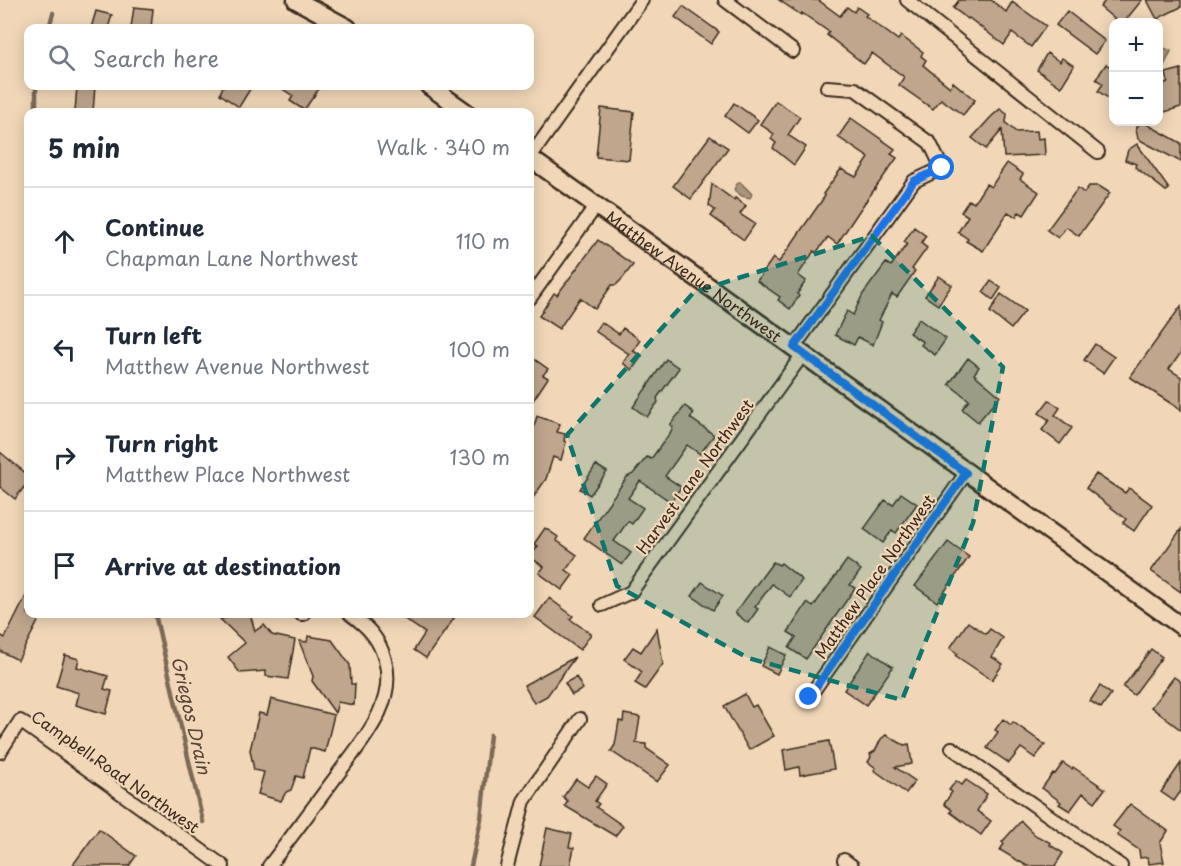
<!DOCTYPE html>
<html lang="en">
<head>
<meta charset="utf-8">
<style>
  body { margin:0; font-family:"Playpen Sans",sans-serif; background:#f6f6f7; color:#1f2937 }
  .controls { position:absolute; right:18px; top:18px; display:grid; overflow:hidden; border-radius:12px; box-shadow:0 3px 15px #0003 }
  .controls button { width:54px; height:54px; display:grid; place-items:center; padding:0; border:0; border-bottom:2px solid #e0e1e3; background:#fff; color:#1f2937; font:30px sans-serif }
  .stop { position:absolute; width:18px; height:18px; margin:-14px; border:4px solid #1a73e8; border-radius:50%; background:#fff }
  .stop.end { background:#1a73e8; border-color:#fff; box-shadow:0 2px 6px #0008 }
  .list { margin:0; padding:0; list-style:none }
  h2 { display:flex; justify-content:space-between; align-items:center; height:78px; margin:0; padding:0 24px; font-size:26px }
  h2 small { font-size:20px; font-weight:400; color:#747a83 }
  .list li { display:grid; grid-template-columns:39px 1fr auto; gap:18px; align-items:center; box-sizing:border-box; height:108px; padding:0 24px; border-top:2px solid #e0e1e3 }
  .list b { display:block; font-size:22px; white-space:nowrap }
  .list p { margin:0; font-size:20px; white-space:nowrap; color:#747a83 }
  .list em { font-size:20px; font-style:normal; color:#747a83 }
  .icon { flex:none; width:33px; height:33px; fill:none; stroke:currentColor; stroke-width:2; stroke-linecap:round; stroke-linejoin:round }
  .map { position:relative; flex:none; width:1181px; height:866px; overflow:hidden }
  .search { position:absolute; background:#fff; box-shadow:0 3px 15px #0003; left:24px; top:24px; width:510px; height:66px; display:flex; align-items:center; gap:15px; box-sizing:border-box; padding:0 21px; border-radius:12px; color:#747a83; font-size:22px }
  .panel { position:absolute; background:#fff; box-shadow:0 3px 15px #0003; left:24px; top:108px; width:510px; height:510px; border-radius:12px }
  .map>svg:first-child { display:block }
  .water { fill:#a8937c; stroke:#7c6956; stroke-width:1.5 }
  .lines { fill:none; stroke-linecap:round; stroke-linejoin:round }
  .stream { stroke:#7c6956; stroke-width:4.5 }
  .building { fill:#bfa68d; stroke:#3b2a1e; stroke-width:1.5 }
  .street-casing { stroke:#3b2a1e; stroke-width:16 }
  .secondary-casing { stroke:#3b2a1e; stroke-width:21 }
  .street { stroke:#f1d7b8; stroke-width:12 }
  .secondary { stroke:#f1d7b8; stroke-width:16 }
  .route { stroke:#1a73e8; stroke-width:8 }
  .marked { fill:#0f766e; fill-opacity:0.2; stroke:#0f766e; stroke-width:4.5; stroke-dasharray:12 8; stroke-linejoin:round }
  .labels { text-anchor:middle; dominant-baseline:central; stroke-width:4.5; stroke-linejoin:round; paint-order:stroke }
  .street-label { font-size:16px; fill:#3b2a1e; stroke:#f1d7b8 }
  .water-label { font-size:18px; font-style:italic; fill:#564436; stroke:#f1d7b8 }
</style>
</head>
<body>
<div class="map">
<svg width="1181" height="866" viewBox="0 0 1181 866">
  <rect width="100%" height="100%" fill="#f1d7b8"/>
  <filter id="ink" filterUnits="userSpaceOnUse"><feTurbulence type="fractalNoise" baseFrequency=".0167" numOctaves="2"/><feDisplacementMap in="SourceGraphic" scale="12" xChannelSelector="R" yChannelSelector="G"/><feConvolveMatrix kernelMatrix="1 2 1 2 8 2 1 2 1" color-interpolation-filters="sRGB"/></filter>
  <g filter="url(#ink)">
    <!-- water -->
    <path class="water" d="M1162,47L1171,51L1162,70L1159,69V54Z
      M740,182L752,194L750,198L742,196L734,190L736,185Z"/>
    <g class="lines">
      <!-- stream -->
      <path class="stream" d="M49,28L53,13
        M36,86V112
        M155,614L203,822
        M471,866L481,819L490,735"/>
    </g>
    <!-- building -->
    <path class="building" d="M779,0H818L840,16L847,7L854,12L857,7L867,14L865,16L898,40L901,36L923,52L921,56L926,60L923,65L950,87L953,82L975,100L963,115L941,99L933,109L899,85L904,77L872,53L864,64L827,35L829,32L802,13L801,15Z
      M959,0H991L1006,12L1012,2L1046,26L1031,47L1012,33L1004,45L969,18L968,19L953,8Z
      M1106,0H1142L1124,22H1118L1100,7Z
      M1147,0H1181V7L1157,19Z
      M683,6L719,32L711,44L675,17Z
      M134,7L153,9L151,28H131Z
      M96,11L112,15L108,28H91Z
      M1067,11L1105,41L1095,54L1056,25Z
      M1047,53L1060,62L1062,58L1074,66L1061,87L1037,70Z
      M1106,64L1113,69V92L1108,98L1098,91L1103,84L1096,79Z
      M1181,69V107L1158,114V89L1164,87L1163,84L1168,82L1166,73Z
      M77,86H95L93,112H75Z
      M223,86H252L239,107L220,94Z
      M278,86H321L304,110L290,101L293,96Z
      M776,101L800,117L788,135L806,147L794,165L773,148L776,143L771,139L774,134L760,124Z
      M734,103L758,120L748,133L725,116Z
      M601,108L634,112L629,160L596,157Z
      M1000,109L1007,114L1006,123L1016,132L1037,131L1038,139L1044,138L1045,155L1004,157L1002,130L986,149L972,138L991,117Z
      M851,118L895,149L891,154L897,158L861,208L837,244L828,237L816,253L814,251L798,275L806,281L797,294L799,296L790,309L778,300L780,297L757,281L773,258L779,262L825,196L823,194L841,169L856,177L869,158L838,137Z
      M1140,122H1143L1181,143V162L1138,139L1136,129Z
      M710,136L728,148L691,199L673,186Z
      M1137,144L1169,189L1166,191L1135,167L1136,164L1125,160L1128,150Z
      M1007,163L1023,174L1020,179L1039,192L1024,215L1019,212L1016,217L1008,212L983,251L966,241L968,239L958,232L968,216L961,212L969,200L974,203L986,184L991,187Z
      M712,184L734,200L735,198L746,206L740,214L755,224L744,240L711,216L715,210L709,206Z
      M1089,186H1099L1110,193L1079,236L1066,227L1058,238L1047,230L1078,188L1084,193Z
      M914,227L926,236L921,243L927,248L912,269L915,271L897,297L892,294L879,320L882,322L873,345L858,337L854,345L835,335L847,311L853,315L863,294L886,263L891,266L907,244L904,242Z
      M598,240L633,265L622,279L616,285H612L595,309L580,298L559,329L539,316L554,293L557,295Z
      M939,276L952,285L938,305L925,296Z
      M991,281L1001,288L993,300L983,292Z
      M1001,294L1025,311L1011,329L990,312Z
      M1181,306V353L1169,369L1181,377V410L1130,377Z
      M919,319L946,339L935,355L921,345L923,342L909,333Z
      M601,322L619,334L623,328L640,340L633,351L642,356L632,370L623,363L629,354L595,331Z
      M1095,344L1114,357L1103,373L1084,360Z
      M530,356L548,369L543,375L548,378L530,405Z
      M968,358L979,367L974,374L1000,396L978,422L962,409L969,400L949,384Z
      M666,359L679,368L657,398L658,402L647,417L633,407Z
      M1049,400L1060,408L1055,415L1072,428L1060,444L1042,430L1049,420L1039,413Z
      M685,406L694,413L690,418L714,435L700,454L687,445L665,476L681,487L671,502L640,481L628,498L643,508L632,524L628,521L614,541L631,553L622,565L584,538L627,477L633,474L647,457L651,459L670,433L673,427L670,425Z
      M537,416L560,424L557,432L565,434L564,441L566,442L561,460L553,457L546,479L530,502V441Z
      M0,452L28,475V482L15,499L0,487Z
      M596,465L607,472L590,495L580,489Z
      M1096,474L1125,493L1129,488L1152,505L1134,531L1123,523L1126,519L1086,488Z
      M901,493L917,504L896,533L892,530L883,543L864,529L885,500L893,505Z
      M545,528L558,537L556,540L577,555L566,570L573,575L562,590L539,573L544,567L530,557L538,546L534,544Z
      M1181,529V592L1151,571Z
      M948,542L969,557L937,602L915,586Z
      M847,560L861,570L850,585L855,588L806,659L789,648L796,637L788,632L807,603L813,607Z
      M773,562L779,565L781,563L802,580L790,597L772,584L755,607L758,609L748,623L735,613Z
      M702,582L723,596L713,610L692,596Z
      M28,592V614H42L18,660L0,651V635L5,638Z
      M549,598L573,616L570,619L591,634L580,650L535,617Z
      M224,614H250L255,631L264,625L272,635L295,640L288,679L266,676V671L240,673L228,657L245,643L220,619L226,618Z
      M397,614H457L426,658L414,650L425,633Z
      M968,622L986,634L990,629L1003,638L992,657L1003,664L992,680L956,656L958,654L950,648Z
      M657,628L663,664L645,689L635,683L642,672L624,659L633,647L641,652Z
      M308,636L332,640L350,665L351,684H355L354,705L338,702L335,713L312,681L313,676L299,641L307,642Z
      M770,647L786,655L777,674L761,666Z
      M1151,649L1162,657L1134,695L1123,687Z
      M870,651L893,667L866,705L844,690Z
      M65,655L79,659L77,667L108,676L104,689L112,691L106,714L76,705L79,693L56,686Z
      M575,657L547,696L534,703L524,685Z
      M576,677L583,689L572,695L565,683Z
      M1174,677L1181,682V730L1151,707Z
      M1100,686L1111,694L1101,708L1090,701Z
      M745,694L752,707L756,705L774,736L749,750L724,706Z
      M271,699L334,715L325,752L310,748L303,778L296,776L291,790L286,792L281,801L258,794L264,772L254,770L250,750L259,713L267,715Z
      M624,714L640,717L636,743L646,744V748L670,765L657,782L611,751L615,745L619,721L623,722Z
      M1003,719L1011,725L1013,722L1045,745L1035,758L1021,748L1009,763L987,748L998,732L995,730Z
      M886,735L904,745L909,744L912,764L895,767L915,781L906,793L874,770L876,768L868,762L871,757L870,754L875,751L881,739Z
      M829,741L834,769L800,775L799,767L786,770L783,750Z
      M1063,763L1072,769L1073,767L1105,789L1095,802L1083,793L1070,811L1059,804L1061,802L1042,788L1053,773L1055,774Z
      M1181,763V791L1174,801L1161,792Z
      M596,776L607,784L595,801L599,804L596,807L623,826L615,836L565,806L568,801L563,797L576,779L588,787Z
      M966,780L987,794L977,811L991,821L981,835L950,812L952,810L944,804L952,792L949,790L956,781L962,785Z
      M1130,804L1168,831L1160,843L1164,862L1149,864L1148,857L1140,858L1139,850L1117,835L1120,831L1113,826Z
      M1021,821L1035,835L1051,843L1050,845L1063,853L1055,866H1027L1000,850L1004,844L1002,842Z
      M547,828L572,834L569,847L574,848L570,866H539Z
      M99,829L136,856L129,866H72Z"/>
    <g class="lines">
      <!-- street casing -->
      <g class="street-casing">
        <path id="street" d="M725,0L793,51
          M907,0L1098,152
          M530,157L642,0
          M530,298L596,206
          M794,347L914,181L942,168L930,143L855,89L827,87
          M602,605L631,592L803,354
          M301,614H303
          M809,697L966,473
          M952,748L1121,866
          M0,752L20,721L223,866
          M844,860L852,866
          M269,866C292,836 315,805 338,774C362,741 397,704 385,660C379,638 368,627 350,614
          M507,866L524,801L580,719"/>
      </g>
      <!-- secondary casing -->
      <g class="secondary-casing">
        <g id="secondary">
          <path d="M296,0L348,28"/>
          <path d="M429,86L466,112"/>
          <path id="s1" d="M530,158L1181,626"/>
        </g>
      </g>
      <!-- street -->
      <use href="#street" class="street"/>
      <!-- secondary -->
      <use href="#secondary" class="secondary"/>
    </g>
  </g>
  <g class="lines" filter="url(#ink)">
    <!-- route -->
    <path class="route" d="M809,697L966,473L794,347L914,181L942,168"/>
  </g>
  <!-- marked area -->
  <path class="marked" d="M872,236L1003,367L973,523L902,700L748,658L617,586L567,435L694,292Z"/>
  <g class="labels">
    <!-- street labels -->
    <g class="street-label">
      <text stroke="none"><textPath href="#s1" startOffset="202">Matthew Avenue Northwest</textPath></text>
      <text transform="translate(694 476) rotate(-54)">Harvest Lane Northwest</text>
      <text transform="translate(874 576) rotate(-55)">Matthew Place Northwest</text>
      <text transform="translate(116 771) rotate(35)">Campbell Road Northwest</text>
    </g>
    <!-- water labels -->
    <g class="water-label">
      <text transform="translate(192 715) rotate(77)">Griegos Drain</text>
    </g>
  </g>
</svg>
<div class="controls">
<button>+</button>
<button>−</button>
</div>
<div class="stop" style="left:942px;top:168px"></div>
<div class="stop end" style="left:809px;top:697px"></div>
<div class="search"><svg class="icon" aria-label="search" viewBox="0 0 24 24"><circle cx="10" cy="10" r="6"/><path d="M15 15l6 6"/></svg>Search here</div>
<section class="panel">
<h2>5 min<small>Walk · 340 m</small></h2>
<ul class="list">
<li><svg class="icon" aria-label="ahead" viewBox="0 0 24 24"><path d="M12 20V5M6 11l6-6 6 6"/></svg><div><b>Continue</b><p>Chapman Lane Northwest</p></div><em>110 m</em></li>
<li><svg class="icon" aria-label="left" viewBox="0 0 24 24"><path d="M17 20v-9H6M10 6l-5 5 5 5"/></svg><div><b>Turn left</b><p>Matthew Avenue Northwest</p></div><em>100 m</em></li>
<li><svg class="icon" aria-label="right" viewBox="0 0 24 24"><path d="M7 20v-9h11M14 6l5 5-5 5"/></svg><div><b>Turn right</b><p>Matthew Place Northwest</p></div><em>130 m</em></li>
<li><svg class="icon" aria-label="arrive" viewBox="0 0 24 24"><path d="M6 21V4h12l-3 4 3 4H6"/></svg><div><b>Arrive at destination</b></div></li>
</ul>
</section>
</div>
</body>
</html>
